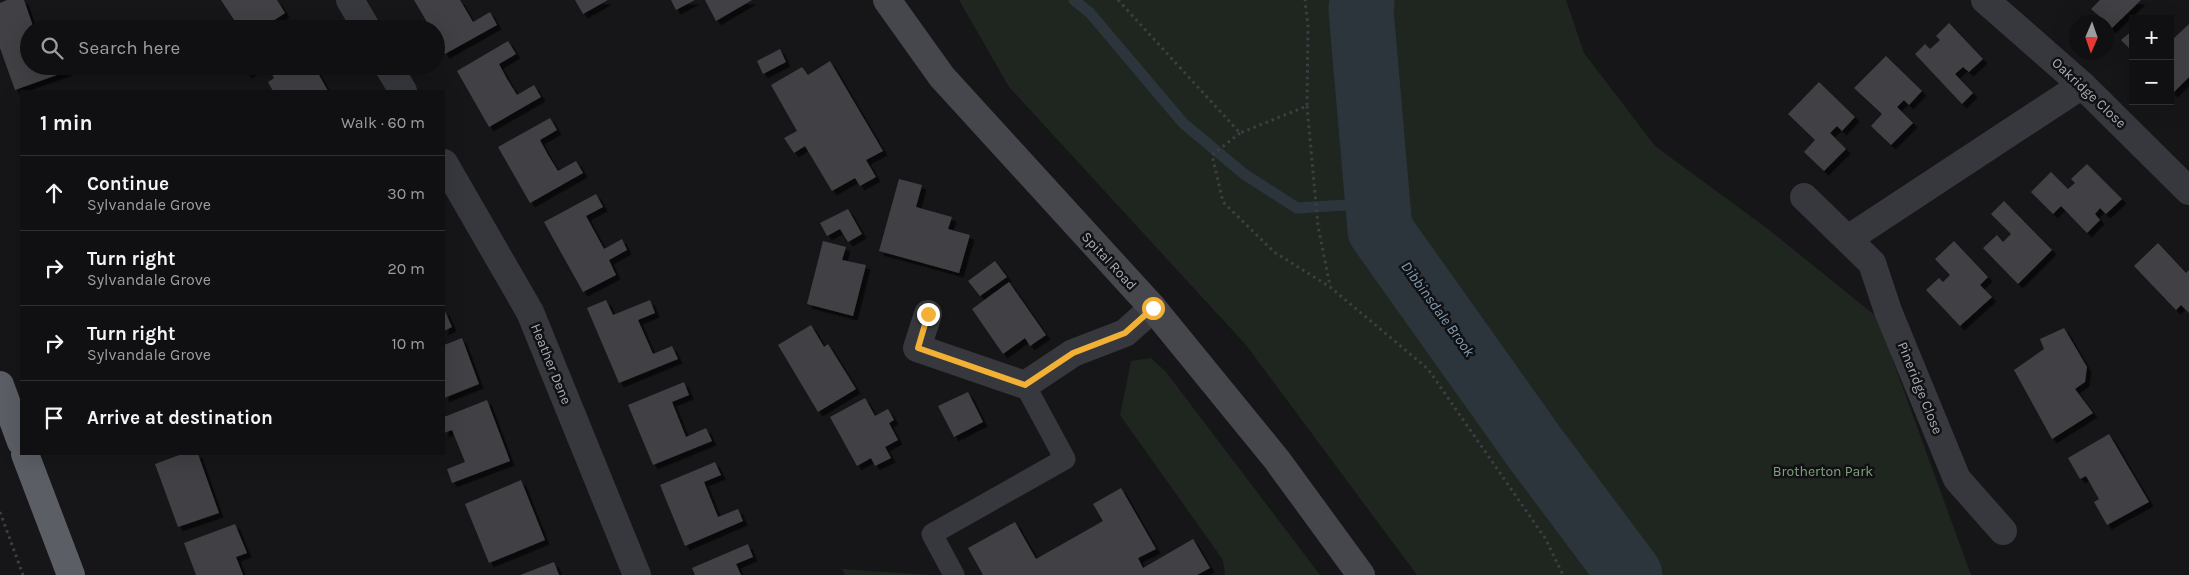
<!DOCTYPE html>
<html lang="en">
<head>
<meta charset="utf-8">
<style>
  body { margin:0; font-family:Karla,sans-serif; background:#1e1e20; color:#f1f3f6 }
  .controls { position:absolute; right:15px; top:15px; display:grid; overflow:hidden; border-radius:0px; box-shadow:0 5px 20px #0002 }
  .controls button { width:45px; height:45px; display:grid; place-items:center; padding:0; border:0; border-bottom:1px solid #303032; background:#101012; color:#f1f3f6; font:25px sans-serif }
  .compass { position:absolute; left:2069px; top:15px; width:45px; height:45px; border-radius:50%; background:#101012; box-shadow:0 5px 20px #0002; rotate:182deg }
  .stop { position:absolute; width:15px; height:15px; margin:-11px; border:4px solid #f2b134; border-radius:50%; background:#fff }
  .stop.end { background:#f2b134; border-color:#fff; box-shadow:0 1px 5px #0008 }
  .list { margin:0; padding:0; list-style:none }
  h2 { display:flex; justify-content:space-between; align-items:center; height:65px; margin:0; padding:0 20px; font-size:21px }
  h2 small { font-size:16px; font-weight:400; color:#9c9d9f }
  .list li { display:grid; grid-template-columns:32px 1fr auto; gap:15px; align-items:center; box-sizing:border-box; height:75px; padding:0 20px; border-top:1px solid #303032 }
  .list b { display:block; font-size:19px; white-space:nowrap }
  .list p { margin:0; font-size:16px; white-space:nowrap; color:#9c9d9f }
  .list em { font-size:16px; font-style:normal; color:#9c9d9f }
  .icon { flex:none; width:28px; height:28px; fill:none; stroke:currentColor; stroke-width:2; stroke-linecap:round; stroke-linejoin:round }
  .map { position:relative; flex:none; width:2189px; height:575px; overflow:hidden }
  .search { position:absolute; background:#101012; box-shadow:0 5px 20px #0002; left:20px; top:20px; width:425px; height:55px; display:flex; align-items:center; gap:12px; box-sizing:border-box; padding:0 18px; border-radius:28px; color:#9c9d9f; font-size:19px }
  .panel { position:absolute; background:#101012; box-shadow:0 5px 20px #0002; left:20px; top:90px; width:425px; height:365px; border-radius:0px }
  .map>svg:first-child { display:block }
  .green { fill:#1e261f }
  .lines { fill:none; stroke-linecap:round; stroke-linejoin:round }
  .stream { stroke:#2c353c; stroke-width:11 }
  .river { stroke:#2c353c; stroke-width:65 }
  .building { fill:#404145; filter:url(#shadow) }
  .path { stroke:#3d3f44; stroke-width:3; stroke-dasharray:2.5 4; stroke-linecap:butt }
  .service { stroke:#37383d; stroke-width:21 }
  .minor { stroke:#37383d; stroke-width:28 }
  .secondary { stroke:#45474d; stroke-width:28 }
  .trunk { stroke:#5b5e65; stroke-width:28 }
  .route { stroke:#f2b134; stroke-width:6 }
  .labels { text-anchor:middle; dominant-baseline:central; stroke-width:5; stroke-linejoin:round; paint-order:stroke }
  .street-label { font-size:14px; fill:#a8adb8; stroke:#111113 }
  .park-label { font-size:14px; fill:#7fa381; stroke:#111113 }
  .water-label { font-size:15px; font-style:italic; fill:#7f9bb3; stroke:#111113 }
</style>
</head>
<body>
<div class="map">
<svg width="2189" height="575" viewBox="0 0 2189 575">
  <defs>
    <filter id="shadow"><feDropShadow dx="4.5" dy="4.5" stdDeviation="0" flood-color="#0009"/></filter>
  </defs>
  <rect width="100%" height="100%" fill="#161618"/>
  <!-- green -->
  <path class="green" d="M959,0H1566L1584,53L1655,146L1768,229L1877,317L1971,575H1417L1246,345L1009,87Z
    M1151,358L1166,372L1320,575H1225L1223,560L1120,415L1131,361Z
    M842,569L930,575H845Z"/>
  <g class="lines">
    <!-- stream -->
    <path class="stream" d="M1074,0L1090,13L1183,123L1244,174L1297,208L1378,203"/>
    <!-- river -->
    <path class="river" d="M1362,0L1361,10L1380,230L1535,448L1630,575"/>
  </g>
  <!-- building -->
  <path class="building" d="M7,0H24L34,29H29V66H67L68,71L15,90L0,48V3Z
    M221,0H277L285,13L261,29H240Z
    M414,0H460L473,22L490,12L497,25L445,54L436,39V29H431Z
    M575,0H608L583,14Z
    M671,0H695L676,10Z
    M705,0H752L716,21Z
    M2100,0H2141L2111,29L2106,22L2091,9Z
    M1949,23L1983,59L1969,72L1963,67L1955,74L1973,93L1962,104L1915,54L1925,44L1930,49L1940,40L1936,36Z
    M2189,24V77L2173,93L2170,90V38L2172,40Z
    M2133,30V52L2121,40Z
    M508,41L516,54L499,64L507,79L517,95L534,85L541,97L489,127L457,71Z
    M780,49L786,62L763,74L757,61Z
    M1886,56L1922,91L1909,105L1904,100L1897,107L1913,123L1891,145L1871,126L1882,114L1854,88Z
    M830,61L883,151L866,160L876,177L860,186L855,178L832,191L805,146L794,153L784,138L797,131L771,85L802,67L808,75Z
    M242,66H260L247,74Z
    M268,66H314L328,91H273L268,82L274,78Z
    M1819,82L1855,117L1842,131L1837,126L1830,133L1846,149L1824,171L1804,152L1815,140L1788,114Z
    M550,118L557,130L540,140L548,155L558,171L576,161L583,173L530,203L498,147Z
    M2087,164L2122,199L2106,214L2100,208L2095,214L2100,220L2087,233L2061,206L2053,214L2031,192L2051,172L2068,189L2075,183L2071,179Z
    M899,179L922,185L916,207L952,217L948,229L970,235L959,273L879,251Z
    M596,194L603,207L586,216L604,249L622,239L627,250L609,260L616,275L583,292L544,222Z
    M2004,201L2052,250L2018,284L1983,248L1997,235L2003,242L2011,234L1991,214Z
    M848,209L862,234L848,242L840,229L827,236L820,223Z
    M823,241L846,247L842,260L866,265L853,316L807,304Z
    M1954,241L1988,277L1980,285L1992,297L1960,326L1926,290L1939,278L1943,282L1950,275L1935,259Z
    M2158,243L2186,273L2189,270V313L2181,305L2176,310L2134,266Z
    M995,261L1007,277L980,296L968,281Z
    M1009,282L1046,335L1030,346L1025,338L1003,354L972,309Z
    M606,300L613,315L650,300L655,313L638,320L653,354L672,346L678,359L619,383L587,308Z
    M444,309L452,327L444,331Z
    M811,325L824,347L828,344L856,389L818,412L778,345Z
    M2064,328L2087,367L2085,382L2075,389L2093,413L2052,439L2014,370L2044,349L2040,339Z
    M462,338L479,384L444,398V345Z
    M684,382L689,395L672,402L686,437L706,428L712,441L653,465L628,405Z
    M968,392L983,422L954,437L938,406Z
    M865,398L875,416L888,409L894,420L889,423L898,440L885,447L891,458L875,466L871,458L857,466L830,417Z
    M487,400L510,461L452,483L447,469L465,462L452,430L444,433V417Z
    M2109,434L2149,502L2107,525L2094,502L2099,499L2086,476L2080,479L2068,458Z
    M182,454H198L219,513L178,527L155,464Z
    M715,462L721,475L704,482L718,517L738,509L743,521L685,546L660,485Z
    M521,480L545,540L489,563L465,504Z
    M1121,488L1156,549L1138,558L1143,568L1193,539L1210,568L1197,575H983L968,548L1015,522L1036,559L1103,521L1093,504Z
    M235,524L247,553L236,557L243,575H196L184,543Z
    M748,544L753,557L736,564L741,575H695L692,568Z
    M554,562L559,575H520Z"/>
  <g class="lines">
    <!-- path -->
    <path class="path" d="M1118,0L1240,133L1307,106L1308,26L1305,0
      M1307,106L1318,226L1330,286
      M1240,133L1212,155L1223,202L1274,252L1330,287L1428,369L1545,538L1563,575
      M0,512L23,575"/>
    <!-- service -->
    <path class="service" d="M954,575L932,534L1065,459L1025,385"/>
    <!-- minor -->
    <path class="minor" d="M350,0L367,29
      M1985,0L2082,85L2189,191
      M388,66L403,91
      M444,163L530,312L637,575
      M1804,197L1872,263L1888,311L1957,479L2003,531
      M1848,239L2082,85
      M928,314L917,348L1025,385L1073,353L1125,333L1153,308"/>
    <!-- secondary -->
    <path class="secondary" d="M887,0L942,77L1153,308L1277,460L1361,575"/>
    <!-- trunk -->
    <path class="trunk" d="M0,385L21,442
      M25,454L71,575"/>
  </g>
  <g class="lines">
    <!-- route -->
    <path class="route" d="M928,314L918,348L1025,385L1073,353L1125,333L1153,308"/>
  </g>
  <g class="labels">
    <!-- street labels -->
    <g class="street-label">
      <text transform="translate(2089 93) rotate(43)">Oakridge Close</text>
      <text transform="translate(1109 261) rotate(47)">Spital Road</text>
      <text transform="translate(551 364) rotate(68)">Heather Dene</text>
      <text transform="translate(1920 388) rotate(68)">Pineridge Close</text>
    </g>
    <!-- park labels -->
    <g class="park-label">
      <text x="1823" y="471">Brotherton Park</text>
    </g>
    <!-- water labels -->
    <g class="water-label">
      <text transform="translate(1438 309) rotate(54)">Dibbinsdale Brook</text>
    </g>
  </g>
</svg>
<div class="controls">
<button>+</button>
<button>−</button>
</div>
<svg class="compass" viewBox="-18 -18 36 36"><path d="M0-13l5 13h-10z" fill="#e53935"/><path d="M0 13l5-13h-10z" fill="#9c9d9f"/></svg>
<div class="stop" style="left:1153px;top:308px"></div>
<div class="stop end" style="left:928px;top:314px"></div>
<div class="search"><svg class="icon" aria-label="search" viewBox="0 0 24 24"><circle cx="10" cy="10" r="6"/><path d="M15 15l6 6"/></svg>Search here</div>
<section class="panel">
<h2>1 min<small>Walk · 60 m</small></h2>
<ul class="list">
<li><svg class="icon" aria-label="ahead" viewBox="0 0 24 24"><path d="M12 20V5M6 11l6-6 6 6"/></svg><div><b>Continue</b><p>Sylvandale Grove</p></div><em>30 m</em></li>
<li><svg class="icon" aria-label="right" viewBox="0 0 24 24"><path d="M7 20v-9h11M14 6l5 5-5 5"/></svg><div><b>Turn right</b><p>Sylvandale Grove</p></div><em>20 m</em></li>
<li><svg class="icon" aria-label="right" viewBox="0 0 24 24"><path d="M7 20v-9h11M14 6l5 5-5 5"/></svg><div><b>Turn right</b><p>Sylvandale Grove</p></div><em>10 m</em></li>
<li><svg class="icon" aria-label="arrive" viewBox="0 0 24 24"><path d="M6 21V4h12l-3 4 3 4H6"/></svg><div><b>Arrive at destination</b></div></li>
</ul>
</section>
</div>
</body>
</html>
